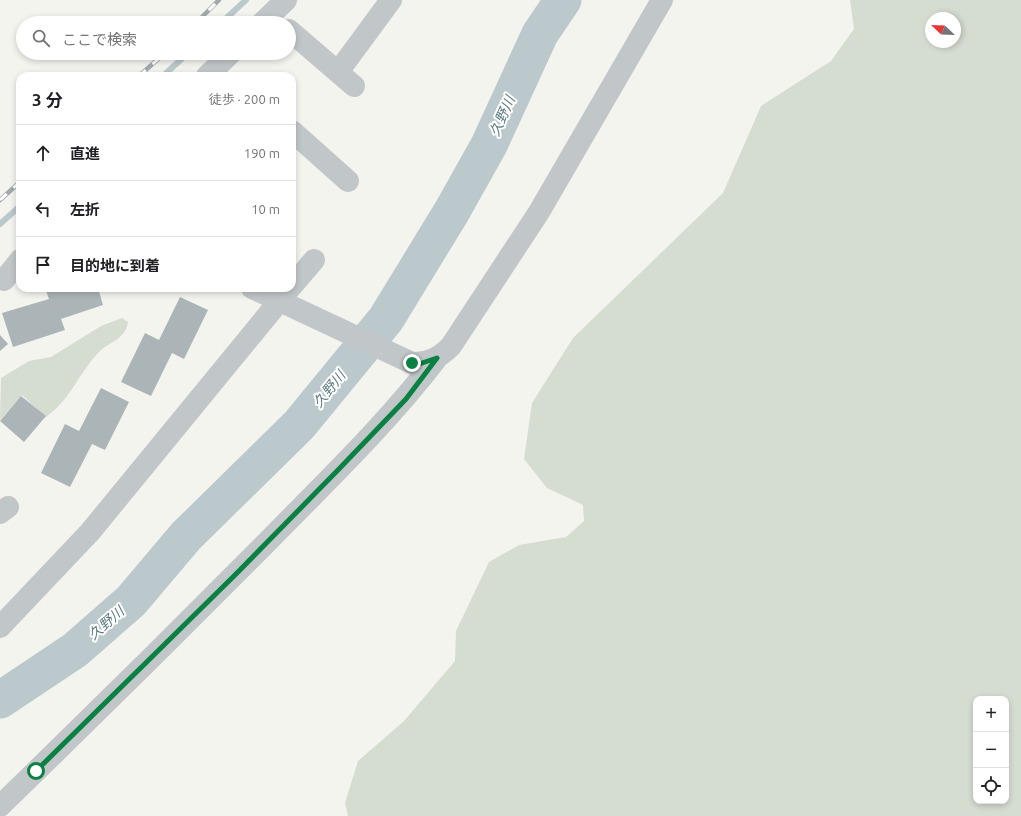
<!DOCTYPE html>
<html lang="ja">
<head>
<meta charset="utf-8">
<style>
  body { margin:0; font-family:Ubuntu,"Noto Sans JP",sans-serif; background:#f2f2f2; color:#202124 }
  .controls { position:absolute; right:12px; bottom:12px; display:grid; overflow:hidden; border-radius:8px; box-shadow:0 2px 6px #0003 }
  .controls button { width:36px; height:36px; display:grid; place-items:center; padding:0; border:0; border-bottom:1px solid #e0e0e0; background:#fff; color:#202124; font:20px sans-serif }
  .compass { position:absolute; left:925px; top:12px; width:36px; height:36px; border-radius:50%; background:#fff; box-shadow:0 2px 6px #0003; rotate:293deg }
  .stop { position:absolute; width:12px; height:12px; margin:-9px; border:3px solid #0b8043; border-radius:50%; background:#fff }
  .stop.end { background:#0b8043; border-color:#fff; box-shadow:0 1px 4px #0008 }
  .list { margin:0; padding:0; list-style:none }
  h2 { display:flex; justify-content:space-between; align-items:center; height:52px; margin:0; padding:0 16px; font-size:17px }
  h2 small { font-size:13px; font-weight:400; color:#757577 }
  .list li { display:grid; grid-template-columns:26px 1fr auto; gap:12px; align-items:center; box-sizing:border-box; height:56px; padding:0 16px; border-top:1px solid #e0e0e0 }
  .list b { display:block; font-size:15px; white-space:nowrap }
  .list em { font-size:13px; font-style:normal; color:#757577 }
  .icon { flex:none; width:22px; height:22px; fill:none; stroke:currentColor; stroke-width:2; stroke-linecap:round; stroke-linejoin:round }
  .map { position:relative; flex:none; width:1021px; height:816px; overflow:hidden }
  .search { position:absolute; background:#fff; box-shadow:0 2px 6px #0003; left:16px; top:16px; width:280px; height:44px; display:flex; align-items:center; gap:10px; box-sizing:border-box; padding:0 14px; border-radius:22px; color:#757577; font-size:15px }
  .panel { position:absolute; background:#fff; box-shadow:0 2px 6px #0003; left:16px; top:72px; width:280px; height:220px; border-radius:12px }
  .map>svg:first-child { display:block }
  .green { fill:#d5dcd0; fill-rule:evenodd }
  .lines { fill:none; stroke-linecap:round; stroke-linejoin:round }
  .stream { stroke:#bbc9cd; stroke-width:6 }
  .river { stroke:#bbc9cd; stroke-width:37 }
  .building { fill:#abb5b8 }
  .minor { stroke:#c1c6c8; stroke-width:22 }
  .rail-casing { stroke:#a1a9ad; stroke-width:4.5 }
  .rail { stroke:#fff; stroke-width:3; stroke-dasharray:9; stroke-linecap:butt }
  .route { stroke:#0b8043; stroke-width:5 }
  .labels { text-anchor:middle; dominant-baseline:central; stroke-width:4; stroke-linejoin:round; paint-order:stroke }
  .water-label { font-size:14px; font-style:italic; fill:#5c7a81; stroke:#fff }
</style>
</head>
<body>
<div class="map">
<svg width="1021" height="816" viewBox="0 0 1021 816">
  <rect width="100%" height="100%" fill="#f4f4ef"/>
  <!-- green -->
  <path class="green" d="M850,0H1021V816H348L345,803L358,761L404,721L455,661L456,631L489,562L519,545L566,537L584,521L583,505L547,488L524,459L532,403L573,338L723,193L761,106L831,61L854,29ZM931,18H955V42H931ZM976,699H1006V801H976Z
    M122,318L128,322C126,339 109,342 99,352C78,374 71,399 46,417L22,395L0,420L1,378L29,361L51,357L101,326Z"/>
  <g class="lines">
    <!-- stream -->
    <path class="stream" d="M221,23L246,0
      M163,76L188,53
      M0,224L20,206"/>
    <!-- river -->
    <path class="river" d="M0,700L75,650L131,601L186,536L299,425L386,319L452,211L489,145L540,34L563,0"/>
  </g>
  <!-- building -->
  <path class="building" d="M45,288H98L103,305L61,319L65,330L13,347L2,313L49,299Z
    M180,297L208,310L184,359L172,353L151,396L121,382L145,333L159,340Z
    M0,335L8,344L0,351Z
    M101,388L129,402L105,450L92,444L70,487L41,473L65,424L79,431Z
    M21,396L46,416L24,442L0,421Z"/>
  <g class="lines">
    <!-- minor -->
    <path class="minor" d="M262,23L286,0
      M289,30L354,86
      M338,72L391,0
      M207,76L231,53
      M292,131L348,181
      M4,280L20,260
      M292,286L314,260
      M252,288L412,363C429,364 440,357 451,346L539,212L662,0
      M0,513L8,507
      M0,627L90,532L290,288
      M0,806C92,717 183,627 273,536C330,478 388,422 437,358"/>
    <!-- rail casing -->
    <g class="rail-casing">
      <path id="rail" d="M196,23L219,0
        M139,76L165,53
        M0,200L20,182"/>
    </g>
    <!-- rail -->
    <use href="#rail" class="rail"/>
  </g>
  <g class="lines">
    <!-- route -->
    <path class="route" d="M36,771L235,575L338,470L406,399L437,358L419,364L412,363"/>
  </g>
  <g class="labels">
    <!-- water labels -->
    <g class="water-label">
      <text transform="translate(502 116) rotate(-66)">久野川</text>
      <text transform="translate(329 389) rotate(-51)">久野川</text>
      <text transform="translate(106 623) rotate(-41)">久野川</text>
    </g>
  </g>
</svg>
<div class="controls">
<button>+</button>
<button>−</button>
<button><svg class="icon" aria-label="locate" viewBox="0 0 24 24"><circle cx="12" cy="12" r="6"/><path d="M12 2v4M12 18v4M2 12h4M18 12h4"/></svg></button>
</div>
<svg class="compass" viewBox="-18 -18 36 36"><path d="M0-13l5 13h-10z" fill="#e53935"/><path d="M0 13l5-13h-10z" fill="#757577"/></svg>
<div class="stop" style="left:36px;top:771px"></div>
<div class="stop end" style="left:412px;top:363px"></div>
<div class="search"><svg class="icon" aria-label="search" viewBox="0 0 24 24"><circle cx="10" cy="10" r="6"/><path d="M15 15l6 6"/></svg>ここで検索</div>
<section class="panel">
<h2>3 分<small>徒歩 · 200 m</small></h2>
<ul class="list">
<li><svg class="icon" aria-label="ahead" viewBox="0 0 24 24"><path d="M12 20V5M6 11l6-6 6 6"/></svg><div><b>直進</b></div><em>190 m</em></li>
<li><svg class="icon" aria-label="left" viewBox="0 0 24 24"><path d="M17 20v-9H6M10 6l-5 5 5 5"/></svg><div><b>左折</b></div><em>10 m</em></li>
<li><svg class="icon" aria-label="arrive" viewBox="0 0 24 24"><path d="M6 21V4h12l-3 4 3 4H6"/></svg><div><b>目的地に到着</b></div></li>
</ul>
</section>
</div>
</body>
</html>
